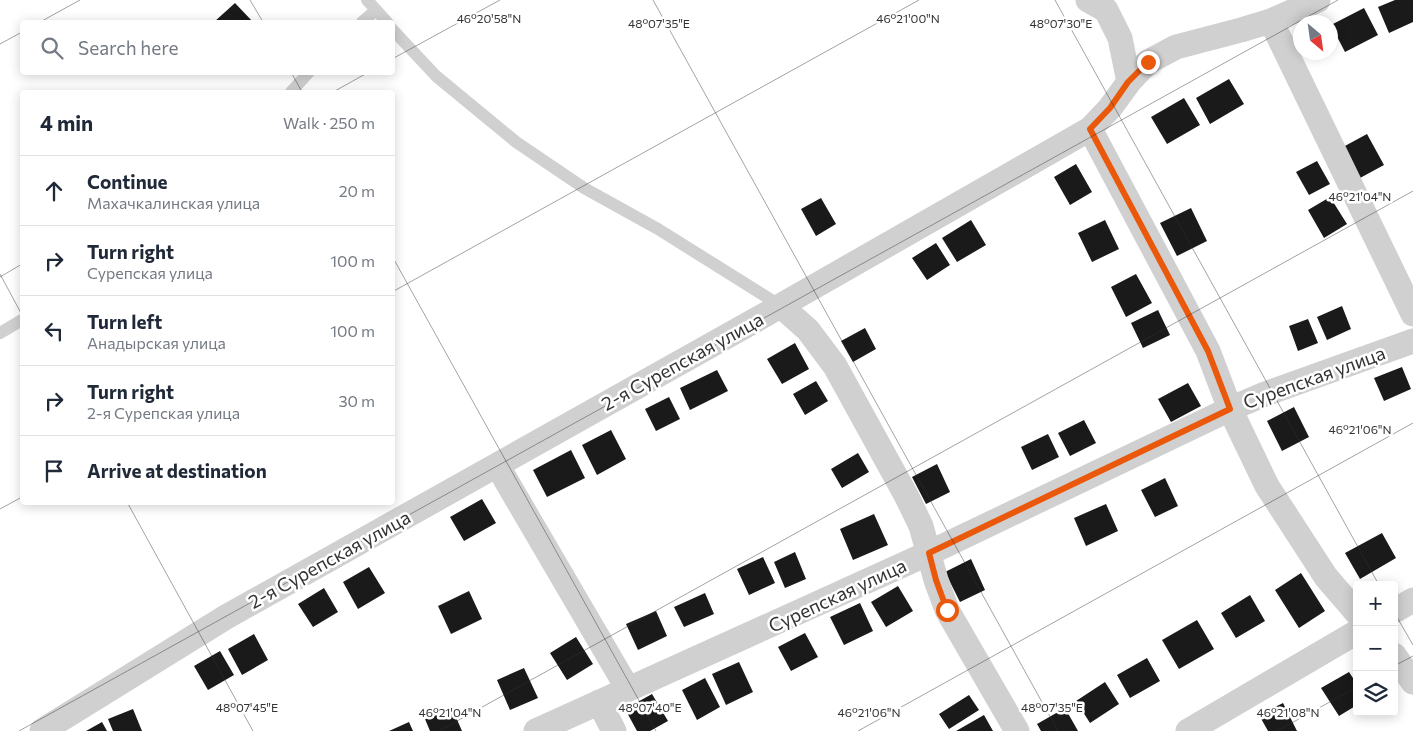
<!DOCTYPE html>
<html lang="en">
<head>
<meta charset="utf-8">
<style>
  body { margin:0; font-family:Commissioner,sans-serif; background:#f2f2f3; color:#1f2937 }
  .controls { position:absolute; right:15px; bottom:15px; display:grid; overflow:hidden; border-radius:5px; box-shadow:0 2px 12px #0003 }
  .controls button { width:45px; height:45px; display:grid; place-items:center; padding:0; border:0; border-bottom:1px solid #e0e1e3; background:#fff; color:#1f2937; font:25px sans-serif }
  .compass { position:absolute; left:1293px; top:15px; width:45px; height:45px; border-radius:50%; background:#fff; box-shadow:0 2px 12px #0003; rotate:151deg }
  .stop { position:absolute; width:15px; height:15px; margin:-11px; border:4px solid #ea580c; border-radius:50%; background:#fff }
  .stop.end { background:#ea580c; border-color:#fff; box-shadow:0 1px 5px #0008 }
  .list { margin:0; padding:0; list-style:none }
  h2 { display:flex; justify-content:space-between; align-items:center; height:65px; margin:0; padding:0 20px; font-size:21px }
  h2 small { font-size:16px; font-weight:400; color:#747a83 }
  .list li { display:grid; grid-template-columns:32px 1fr auto; gap:15px; align-items:center; box-sizing:border-box; height:70px; padding:0 20px; border-top:1px solid #e0e1e3 }
  .list b { display:block; font-size:19px; white-space:nowrap }
  .list p { margin:0; font-size:16px; white-space:nowrap; color:#747a83 }
  .list em { font-size:16px; font-style:normal; color:#747a83 }
  .icon { flex:none; width:28px; height:28px; fill:none; stroke:currentColor; stroke-width:2; stroke-linecap:round; stroke-linejoin:round }
  .map { position:relative; flex:none; width:1413px; height:731px; overflow:hidden }
  .search { position:absolute; background:#fff; box-shadow:0 2px 12px #0003; left:20px; top:20px; width:375px; height:55px; display:flex; align-items:center; gap:12px; box-sizing:border-box; padding:0 18px; border-radius:5px; color:#747a83; font-size:19px }
  .panel { position:absolute; background:#fff; box-shadow:0 2px 12px #0003; left:20px; top:90px; width:375px; height:415px; border-radius:5px }
  .map>svg:first-child { display:block }
  .building { fill:#1a1a1a }
  .lines { fill:none; stroke-linecap:round; stroke-linejoin:round }
  .service { stroke:#d0d0d0; stroke-width:12 }
  .minor { stroke:#d0d0d0; stroke-width:25 }
  .route { stroke:#ea580c; stroke-width:6 }
  .ticks { fill:none; stroke:#333; stroke-width:1; stroke-opacity:0.45 }
  .labels { text-anchor:middle; dominant-baseline:central; stroke-width:5; stroke-linejoin:round; paint-order:stroke }
  .street-label { font-size:19px; fill:#333; stroke:#fff }
  .ticks-label { font-size:12px; text-anchor:middle; fill:#333; stroke:#fff; stroke-width:5; stroke-linejoin:round; paint-order:stroke }
</style>
</head>
<body>
<div class="map">
<svg width="1413" height="731" viewBox="0 0 1413 731">
  <rect width="100%" height="100%" fill="#fff"/>
  <!-- building -->
  <path class="building" d="M1395,0H1413V22L1389,33L1378,7Z
    M235,3L253,22H214Z
    M1364,8L1378,35L1345,52L1331,25Z
    M1229,79L1244,104L1210,124L1196,98Z
    M1184,98L1200,125L1167,144L1151,117Z
    M1367,134L1384,165L1360,178L1343,147Z
    M1317,161L1330,184L1309,195L1296,172Z
    M1076,164L1092,192L1070,205L1054,177Z
    M1330,197L1347,224L1324,238L1308,210Z
    M821,198L836,224L816,236L801,209Z
    M1191,208L1207,241L1177,256L1160,223Z
    M971,220L986,245L957,262L942,238Z
    M1105,220L1119,249L1092,262L1078,233Z
    M936,243L950,265L927,280L912,258Z
    M1136,274L1152,303L1126,317L1111,287Z
    M1342,306L1351,329L1327,340L1317,317Z
    M1158,310L1170,335L1143,348L1131,323Z
    M1308,319L1318,343L1298,351L1289,326Z
    M865,328L876,349L853,362L841,341Z
    M795,343L809,369L782,384L767,359Z
    M1402,367L1411,389L1384,401L1374,378Z
    M717,370L728,391L690,410L680,388Z
    M816,381L828,401L805,415L793,394Z
    M1188,383L1201,406L1171,422L1158,399Z
    M669,397L680,419L656,431L645,409Z
    M1294,407L1309,437L1282,451L1267,421Z
    M1084,420L1096,443L1070,456L1058,433Z
    M611,430L626,459L597,475L582,445Z
    M1048,434L1059,457L1032,470L1021,447Z
    M571,450L585,478L547,497L533,470Z
    M858,453L869,472L842,488L831,469Z
    M937,464L950,492L926,504L912,477Z
    M1165,478L1178,506L1155,517L1141,490Z
    M482,499L496,523L464,541L450,517Z
    M1106,504L1118,531L1086,546L1074,518Z
    M874,514L888,545L853,560L840,529Z
    M1382,533L1396,558L1360,579L1345,553Z
    M795,552L806,579L785,588L774,562Z
    M763,557L775,583L749,595L737,569Z
    M971,559L985,590L960,602L945,572Z
    M369,567L385,593L358,609L343,582Z
    M1301,573L1325,611L1299,628L1275,590Z
    M898,586L913,611L886,627L871,602Z
    M324,588L338,612L313,627L298,604Z
    M469,591L482,619L451,634L438,606Z
    M705,593L714,614L684,627L674,607Z
    M1250,595L1265,621L1236,638L1221,613Z
    M860,603L873,631L844,645L830,617Z
    M656,611L667,636L638,650L626,624Z
    M1197,620L1214,649L1179,669L1162,640Z
    M805,633L818,657L791,671L778,647Z
    M254,634L268,660L242,675L228,649Z
    M576,637L593,664L567,680L550,653Z
    M220,651L234,675L208,690L194,666Z
    M1147,658L1160,681L1130,698L1117,675Z
    M739,662L753,692L726,705L712,674Z
    M524,668L538,698L510,710L497,680Z
    M1349,672L1357,684V705L1339,716L1321,688Z
    M705,678L720,707L697,720L682,690Z
    M1105,682L1119,704L1090,723L1076,701Z
    M652,694L668,721L650,731H637L625,709Z
    M969,695L979,710L949,729L939,714Z
    M1283,703L1297,731H1268L1259,715Z
    M452,708L462,731H430L425,719Z
    M1065,708L1078,731H1041L1037,724Z
    M133,709L142,731H113L108,719Z
    M984,715L993,731H956Z
    M102,722L107,731H86Z
    M409,722L413,731H389Z"/>
  <g class="lines">
    <!-- service -->
    <path class="service" d="M367,0L387,22
      M362,22L376,10
      M392,29L436,76L516,142L584,188L658,229L781,306
      M291,92L309,72
      M0,333L22,320"/>
    <!-- minor -->
    <path class="minor" d="M1088,0L1106,10L1120,38L1129,82
      M1271,21L1413,314
      M1090,129L1208,351L1230,409L1267,486L1326,577L1357,613
      M781,306L808,330L835,366L907,497L921,526L936,580L947,610L1017,731
      M497,465L628,689
      M1394,611L1413,600
      M1394,655L1413,682
      M599,702L614,731
      M42,731L226,617L754,321L1090,129L1110,108L1129,82L1148,62L1176,47L1241,30L1271,21L1318,0
      M536,731L929,553L1230,409L1265,394L1413,341
      M1188,731L1357,632"/>
  </g>
  <g class="lines">
    <!-- route -->
    <path class="route" d="M947,610L936,580L929,553L1230,409L1208,351L1090,129L1110,108L1128,82L1148,62"/>
  </g>
  <!-- ticks -->
  <path class="ticks" d="M250,0L263,22M653,0L1058,731M1055,0L1379,585M40,22L80,0M0,44L22,32M392,59L500,0M291,72L302,92M333,92L369,72M392,256L656,731M0,274L22,315M0,277L22,264M392,292L919,0M127,502L253,731M0,509L22,497M1394,612L1413,645M1394,666L1413,656M19,731L1338,0M439,731L1413,191M858,731L1413,423M1277,731L1357,687"/>
  <g class="labels">
    <!-- street labels -->
    <g class="street-label">
      <text transform="translate(682 361) rotate(-29)">2-я Сурепская улица</text>
      <text transform="translate(1314 377) rotate(-20)">Сурепская улица</text>
      <text transform="translate(329 559) rotate(-29)">2-я Сурепская улица</text>
      <text transform="translate(837 595) rotate(-25)">Сурепская улица</text>
    </g>
  </g>
  <g class="ticks-label">
    <text x="489" y="23">46°20'58"N</text>
    <text x="908" y="23">46°21'00"N</text>
    <text x="659" y="28">48°07'35"E</text>
    <text x="1061" y="28">48°07'30"E</text>
    <text x="1360" y="201">46°21'04"N</text>
    <text x="1360" y="434">46°21'06"N</text>
    <text x="247" y="712">48°07'45"E</text>
    <text x="650" y="712">48°07'40"E</text>
    <text x="1052" y="712">48°07'35"E</text>
    <text x="450" y="717">46°21'04"N</text>
    <text x="869" y="717">46°21'06"N</text>
    <text x="1288" y="717">46°21'08"N</text>
  </g>
</svg>
<div class="controls">
<button>+</button>
<button>−</button>
<button><svg class="icon" aria-label="layers" viewBox="0 0 24 24"><path d="M12 4l9 5-9 5-9-5zM3 14l9 5 9-5"/></svg></button>
</div>
<svg class="compass" viewBox="-18 -18 36 36"><path d="M0-13l5 13h-10z" fill="#e53935"/><path d="M0 13l5-13h-10z" fill="#747a83"/></svg>
<div class="stop" style="left:947px;top:610px"></div>
<div class="stop end" style="left:1148px;top:62px"></div>
<div class="search"><svg class="icon" aria-label="search" viewBox="0 0 24 24"><circle cx="10" cy="10" r="6"/><path d="M15 15l6 6"/></svg>Search here</div>
<section class="panel">
<h2>4 min<small>Walk · 250 m</small></h2>
<ul class="list">
<li><svg class="icon" aria-label="ahead" viewBox="0 0 24 24"><path d="M12 20V5M6 11l6-6 6 6"/></svg><div><b>Continue</b><p>Махачкалинская улица</p></div><em>20 m</em></li>
<li><svg class="icon" aria-label="right" viewBox="0 0 24 24"><path d="M7 20v-9h11M14 6l5 5-5 5"/></svg><div><b>Turn right</b><p>Сурепская улица</p></div><em>100 m</em></li>
<li><svg class="icon" aria-label="left" viewBox="0 0 24 24"><path d="M17 20v-9H6M10 6l-5 5 5 5"/></svg><div><b>Turn left</b><p>Анадырская улица</p></div><em>100 m</em></li>
<li><svg class="icon" aria-label="right" viewBox="0 0 24 24"><path d="M7 20v-9h11M14 6l5 5-5 5"/></svg><div><b>Turn right</b><p>2-я Сурепская улица</p></div><em>30 m</em></li>
<li><svg class="icon" aria-label="arrive" viewBox="0 0 24 24"><path d="M6 21V4h12l-3 4 3 4H6"/></svg><div><b>Arrive at destination</b></div></li>
</ul>
</section>
</div>
</body>
</html>
